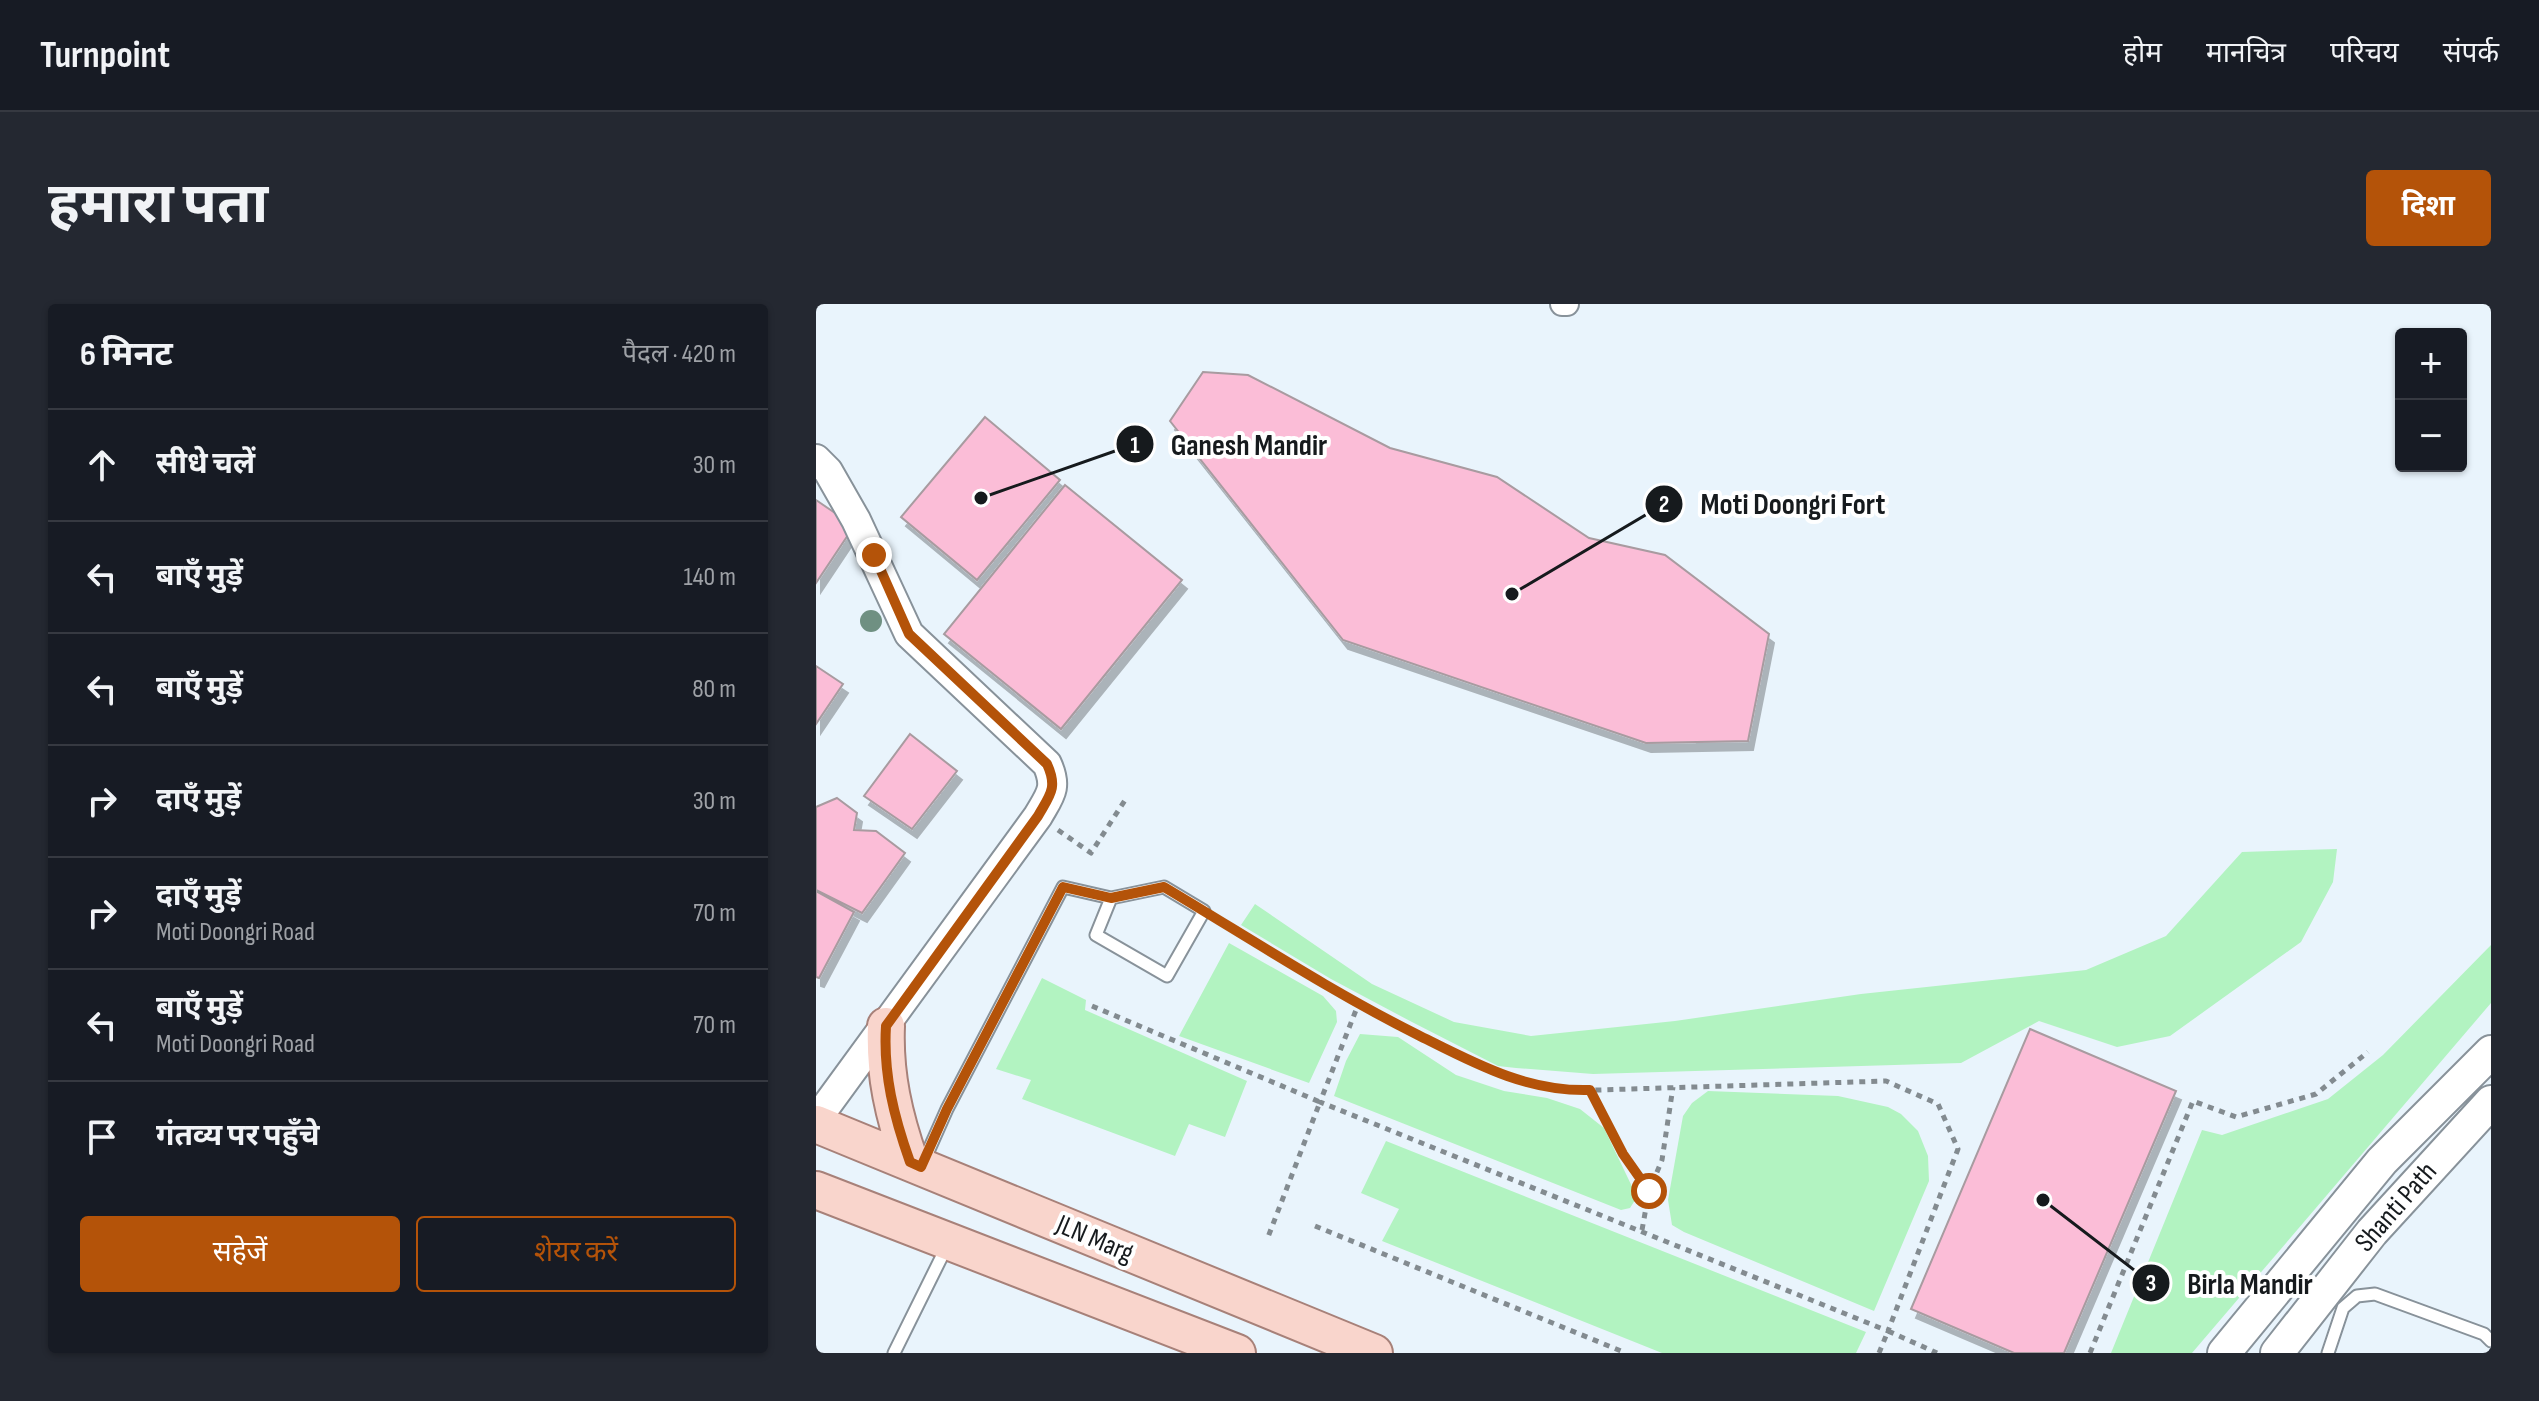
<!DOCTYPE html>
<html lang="hi">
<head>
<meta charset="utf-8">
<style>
  body { margin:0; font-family:"Sofia Sans Condensed","Noto Sans Devanagari",sans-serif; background:#242831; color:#f1f3f6 }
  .controls { position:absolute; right:24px; top:24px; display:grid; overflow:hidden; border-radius:8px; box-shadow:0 2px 6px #0004 }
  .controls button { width:72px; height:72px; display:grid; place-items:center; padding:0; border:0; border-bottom:2px solid #363941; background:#171b24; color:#f1f3f6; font:40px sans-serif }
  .stop { position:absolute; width:24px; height:24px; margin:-18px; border:6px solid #b45309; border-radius:50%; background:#fff }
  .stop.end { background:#b45309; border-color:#fff; box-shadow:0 2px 8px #0008 }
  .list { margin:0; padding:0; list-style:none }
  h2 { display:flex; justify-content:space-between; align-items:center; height:104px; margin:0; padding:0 32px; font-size:34px }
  h2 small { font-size:26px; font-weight:400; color:#9ea1a6 }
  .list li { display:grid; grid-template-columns:52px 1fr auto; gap:24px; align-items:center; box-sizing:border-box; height:112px; padding:0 32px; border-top:2px solid #363941 }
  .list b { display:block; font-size:30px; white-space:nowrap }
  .list p { margin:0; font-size:26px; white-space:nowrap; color:#9ea1a6 }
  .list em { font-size:26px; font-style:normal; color:#9ea1a6 }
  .actions { display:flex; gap:16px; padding:24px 32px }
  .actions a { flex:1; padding:18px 0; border:2px solid #b45309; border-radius:8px; text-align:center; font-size:28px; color:#b45309 }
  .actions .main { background:#b45309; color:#fff }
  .icon { flex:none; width:44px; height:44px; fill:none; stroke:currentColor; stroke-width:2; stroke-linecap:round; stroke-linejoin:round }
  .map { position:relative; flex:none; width:1675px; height:1049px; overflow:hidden; border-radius:8px }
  header { display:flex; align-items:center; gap:48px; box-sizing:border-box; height:112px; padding:0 40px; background:#171b24; border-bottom:2px solid #363941 }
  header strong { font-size:38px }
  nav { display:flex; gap:44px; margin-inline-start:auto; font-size:28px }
  .intro { display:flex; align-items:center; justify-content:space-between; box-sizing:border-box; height:192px; padding:0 48px }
  h1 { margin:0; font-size:56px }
  .button { padding:20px 36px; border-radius:8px; background:#b45309; color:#fff; font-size:28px; font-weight:700 }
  main { display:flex; gap:48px; padding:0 48px }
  aside { flex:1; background:#171b24; border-radius:8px; box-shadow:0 2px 6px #0004 }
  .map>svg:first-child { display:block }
  .green { fill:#b2f3c1 }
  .building { fill:#fbbdd7; stroke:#a89ba0; stroke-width:2; filter:url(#shadow) }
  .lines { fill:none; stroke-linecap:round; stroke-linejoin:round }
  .service-casing { stroke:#88929a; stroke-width:15 }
  .minor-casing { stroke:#88929a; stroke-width:26 }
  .tertiary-casing { stroke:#88929a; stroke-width:32 }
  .secondary-casing { stroke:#88929a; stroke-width:36 }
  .primary-casing { stroke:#a78179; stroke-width:40 }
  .path { stroke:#838b90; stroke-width:5; stroke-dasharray:6 6; stroke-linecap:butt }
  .service { stroke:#fff; stroke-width:11 }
  .minor { stroke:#fff; stroke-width:22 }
  .tertiary { stroke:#fff; stroke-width:28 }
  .secondary { stroke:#fff; stroke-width:32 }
  .primary { stroke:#f9d5cc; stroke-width:36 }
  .tree { fill:#6f9082 }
  .route { stroke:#b45309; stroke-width:10 }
  .labels { text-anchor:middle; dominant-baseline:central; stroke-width:8; stroke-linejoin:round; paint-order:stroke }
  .street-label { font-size:28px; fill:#161a1d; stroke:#fff }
  .leader { fill:none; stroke:#161a1d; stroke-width:3 }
  .callout-dot { fill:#161a1d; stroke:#fff; stroke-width:3 }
  .mark-label { font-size:24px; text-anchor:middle; font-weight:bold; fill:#fff }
  .callout-label { font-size:30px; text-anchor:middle; font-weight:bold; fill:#161a1d; stroke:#fff; stroke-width:8; stroke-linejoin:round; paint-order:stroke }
</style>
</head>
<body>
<header>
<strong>Turnpoint</strong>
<nav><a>होम</a><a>मानचित्र</a><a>परिचय</a><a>संपर्क</a></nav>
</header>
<div class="intro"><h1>हमारा पता</h1><a class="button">दिशा</a></div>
<main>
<aside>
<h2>6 मिनट<small>पैदल · 420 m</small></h2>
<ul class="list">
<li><svg class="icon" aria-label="ahead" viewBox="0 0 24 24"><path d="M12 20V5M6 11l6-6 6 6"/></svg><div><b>सीधे चलें</b></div><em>30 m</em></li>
<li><svg class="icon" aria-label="left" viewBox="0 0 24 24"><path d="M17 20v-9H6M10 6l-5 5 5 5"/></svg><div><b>बाएँ मुड़ें</b></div><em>140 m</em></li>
<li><svg class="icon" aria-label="left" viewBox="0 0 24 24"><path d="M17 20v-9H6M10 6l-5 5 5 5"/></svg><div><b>बाएँ मुड़ें</b></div><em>80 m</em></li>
<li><svg class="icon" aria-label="right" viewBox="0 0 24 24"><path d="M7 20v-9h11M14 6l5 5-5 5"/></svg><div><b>दाएँ मुड़ें</b></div><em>30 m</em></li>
<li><svg class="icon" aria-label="right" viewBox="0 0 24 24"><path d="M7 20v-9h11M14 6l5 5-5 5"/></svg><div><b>दाएँ मुड़ें</b><p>Moti Doongri Road</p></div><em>70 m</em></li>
<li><svg class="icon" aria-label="left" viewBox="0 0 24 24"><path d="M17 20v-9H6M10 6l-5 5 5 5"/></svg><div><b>बाएँ मुड़ें</b><p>Moti Doongri Road</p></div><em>70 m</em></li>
<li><svg class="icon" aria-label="arrive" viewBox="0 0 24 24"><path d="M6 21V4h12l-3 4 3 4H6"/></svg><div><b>गंतव्य पर पहुँचे</b></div></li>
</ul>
<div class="actions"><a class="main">सहेजें</a><a>शेयर करें</a></div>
</aside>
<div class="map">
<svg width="1675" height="1049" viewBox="0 0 1675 1049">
  <defs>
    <filter id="shadow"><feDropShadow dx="5" dy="9" stdDeviation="0" flood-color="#0004"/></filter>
  </defs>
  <rect width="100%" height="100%" fill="#e9f4fc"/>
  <!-- green -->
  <path class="green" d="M1521,545L1517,578L1485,638L1354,732L1301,743L1223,717L1145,759L777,770L700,764L682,762L594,717L515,675L425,621L439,600L556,680L638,718L715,732L859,717L1045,690L1270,666L1350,632L1426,548Z
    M413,639L507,692L520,707L521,718L493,779L363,732Z
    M1675,641V699L1376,1049H1295L1386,826L1406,831L1512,795L1567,751Z
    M226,674L270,696L269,706L431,777L409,833L373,820L359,852L206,795L215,776L180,765Z
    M544,730L582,733L640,771L688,787L731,794L764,805L788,824L821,893L814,904L805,906L518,792L530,757Z
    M892,787L1022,792L1072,803L1085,810L1102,827L1112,852L1113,877L1058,1007L868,928L856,921L852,896L867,812L876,799Z
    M570,837L1050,1028L1040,1049H846L566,937L583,905L545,889Z"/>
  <!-- building -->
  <path class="building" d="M387,68L432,71L574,144L681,173L773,234L849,251L953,330L932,437L830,439L527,336L354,117Z
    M169,113L244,176L161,276L85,213Z
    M249,181L366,276L245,425L128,330Z
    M0,196L38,222L0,279Z
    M0,362L27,380L0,420Z
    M94,430L141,467L96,525L48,492Z
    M21,494L41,509L38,526L60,527L89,549L46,609L0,586V503Z
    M0,587L38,608L3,674L0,673Z
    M1214,725L1360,787L1248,1049H1198L1095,1005Z"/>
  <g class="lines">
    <!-- service casing -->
    <g class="service-casing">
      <path id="service" d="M107,859L131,805L247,583L295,594L348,583L388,607L351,672L280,631L295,594
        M78,1049L131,942
        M1512,1049L1527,1004L1541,992L1559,990L1668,1030L1675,1037"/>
    </g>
    <!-- minor casing -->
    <g class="minor-casing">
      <path id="minor" d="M746,0H751"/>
    </g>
    <!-- tertiary casing -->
    <g class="tertiary-casing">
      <path id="tertiary" d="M0,155L12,167L40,216L93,330L231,460C242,484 234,491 222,512L0,816"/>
    </g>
    <!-- secondary casing -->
    <g class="secondary-casing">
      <path id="secondary" d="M1408,1049L1566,857L1675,748
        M1461,1049L1556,928L1675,798"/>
    </g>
    <!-- primary casing -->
    <g class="primary-casing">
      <path id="primary" d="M70,722C68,770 78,813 94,858
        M0,820L558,1049
        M0,886L421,1049"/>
    </g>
    <!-- path -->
    <path class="path" d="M242,526L275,549L311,493
      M402,615L542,701L680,770L751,787L1070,777L1122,800L1142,845L1072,1027L504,798L542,701
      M276,702L504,798L452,933
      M774,786L807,850L833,886
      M499,922L810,1049
      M826,926L833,887L846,856L857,783
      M1063,1049L1072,1027L1121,1049
      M1274,1049L1377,797L1420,813L1500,790L1552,748"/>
    <!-- service -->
    <use href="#service" class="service"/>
    <!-- minor -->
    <use href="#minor" class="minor"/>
    <!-- tertiary -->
    <use href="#tertiary" class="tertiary"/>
    <!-- secondary -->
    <use href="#secondary" class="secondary"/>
    <!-- primary -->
    <use href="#primary" class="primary"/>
  </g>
  <!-- trees -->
  <circle class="tree" cx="55" cy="317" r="11"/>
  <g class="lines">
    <!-- route -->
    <path class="route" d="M58,251L93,330L231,460C242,484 234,491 222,512L70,722C67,770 78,813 94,858L105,863L131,805L247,583L295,594L348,583C432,633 514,687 602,731C658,759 710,788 774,786L807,850L833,887"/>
  </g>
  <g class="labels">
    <!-- street labels -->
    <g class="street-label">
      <text transform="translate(1580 903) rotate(-49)">Shanti Path</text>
      <text transform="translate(279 935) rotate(23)">JLN Marg</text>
    </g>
  </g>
  <!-- callouts -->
  <path class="leader" d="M165 194L319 140M696 290L848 200M1227 896L1335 979"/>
  <g class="callout-dot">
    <circle cx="165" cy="194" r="8"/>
    <circle cx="696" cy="290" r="8"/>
    <circle cx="1227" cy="896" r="8"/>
    <circle cx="319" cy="140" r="20"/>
    <circle cx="848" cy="200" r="20"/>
    <circle cx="1335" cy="979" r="20"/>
  </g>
  <g class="mark-label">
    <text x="319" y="149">1</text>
    <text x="848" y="208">2</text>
    <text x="1335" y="987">3</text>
  </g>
  <g class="callout-label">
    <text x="433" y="151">Ganesh Mandir</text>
    <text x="977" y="210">Moti Doongri Fort</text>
    <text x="1434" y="990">Birla Mandir</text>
  </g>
</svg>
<div class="controls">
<button>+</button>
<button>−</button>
</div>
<div class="stop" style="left:833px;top:887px"></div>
<div class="stop end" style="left:58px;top:251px"></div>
</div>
</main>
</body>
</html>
